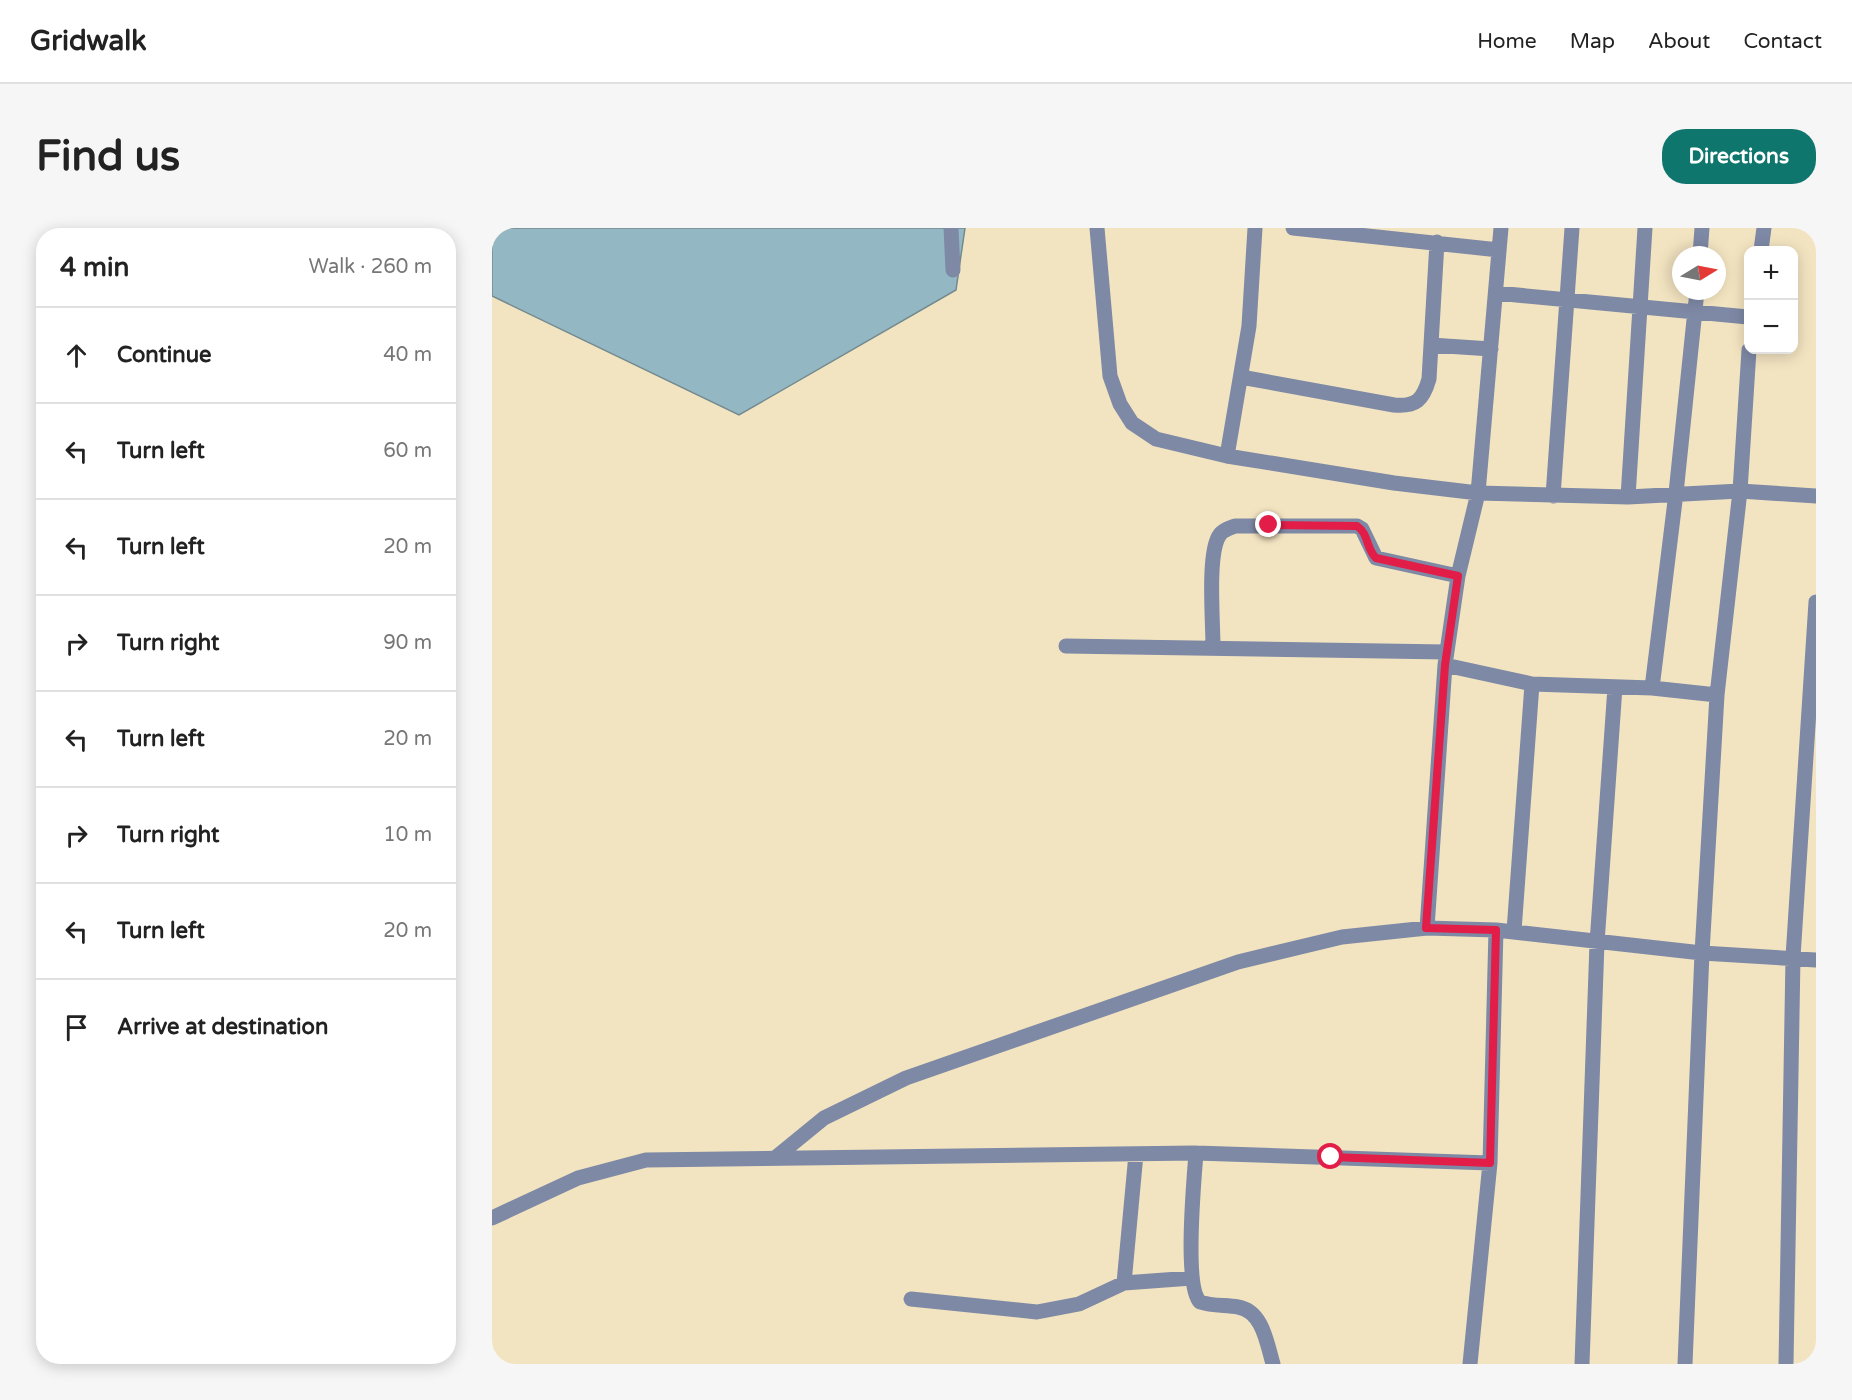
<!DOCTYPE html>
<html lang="en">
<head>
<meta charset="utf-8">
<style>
  body { margin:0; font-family:"Varela Round",sans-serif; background:#f6f6f6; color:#222 }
  .controls { position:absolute; right:18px; top:18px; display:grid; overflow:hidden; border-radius:12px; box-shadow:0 3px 15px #0003 }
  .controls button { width:54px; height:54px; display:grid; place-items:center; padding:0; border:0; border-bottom:2px solid #e0e0e0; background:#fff; color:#222; font:30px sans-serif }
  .compass { position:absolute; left:1180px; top:18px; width:54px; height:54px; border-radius:50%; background:#fff; box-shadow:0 3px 15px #0003; rotate:80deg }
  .stop { position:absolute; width:18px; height:18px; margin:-14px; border:4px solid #e11d48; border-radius:50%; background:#fff }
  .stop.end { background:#e11d48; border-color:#fff; box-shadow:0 2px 6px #0008 }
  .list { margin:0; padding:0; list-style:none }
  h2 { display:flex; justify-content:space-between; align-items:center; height:78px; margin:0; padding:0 24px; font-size:26px }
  h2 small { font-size:20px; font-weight:400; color:#767676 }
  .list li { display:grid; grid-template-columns:39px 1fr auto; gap:18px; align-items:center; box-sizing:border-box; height:96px; padding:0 24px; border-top:2px solid #e0e0e0 }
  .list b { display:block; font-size:22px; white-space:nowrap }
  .list em { font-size:20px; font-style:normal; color:#767676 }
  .icon { flex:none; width:33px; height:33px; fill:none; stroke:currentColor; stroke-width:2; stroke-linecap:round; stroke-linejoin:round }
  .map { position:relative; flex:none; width:1324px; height:1136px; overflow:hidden; border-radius:24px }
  header { display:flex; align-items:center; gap:36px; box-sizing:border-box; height:84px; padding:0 30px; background:#fff; border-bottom:2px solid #e0e0e0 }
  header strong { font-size:28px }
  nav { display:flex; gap:33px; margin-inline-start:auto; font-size:21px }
  .intro { display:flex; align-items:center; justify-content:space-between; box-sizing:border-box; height:144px; padding:0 36px }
  h1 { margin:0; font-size:42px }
  .button { padding:15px 27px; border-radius:24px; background:#0f766e; color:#fff; font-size:21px; font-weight:700 }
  main { display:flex; gap:36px; padding:0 36px }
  aside { flex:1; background:#fff; border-radius:24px; box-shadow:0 3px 15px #0003 }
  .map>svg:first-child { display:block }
  .water { fill:#93b7c3; stroke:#738a8f; stroke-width:1.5 }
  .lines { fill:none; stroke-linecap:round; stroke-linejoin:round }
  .minor { stroke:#7e89a6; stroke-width:15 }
  .route { stroke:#e11d48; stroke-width:8 }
</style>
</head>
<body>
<header>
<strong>Gridwalk</strong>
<nav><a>Home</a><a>Map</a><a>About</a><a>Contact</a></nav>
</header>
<div class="intro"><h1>Find us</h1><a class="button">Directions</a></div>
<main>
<aside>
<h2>4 min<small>Walk · 260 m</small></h2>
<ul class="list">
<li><svg class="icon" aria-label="ahead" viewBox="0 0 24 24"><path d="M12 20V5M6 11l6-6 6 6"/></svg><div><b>Continue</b></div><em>40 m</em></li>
<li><svg class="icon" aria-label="left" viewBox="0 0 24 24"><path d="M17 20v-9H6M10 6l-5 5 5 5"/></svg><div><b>Turn left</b></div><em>60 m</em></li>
<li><svg class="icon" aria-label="left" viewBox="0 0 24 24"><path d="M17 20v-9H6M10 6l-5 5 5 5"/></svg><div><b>Turn left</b></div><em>20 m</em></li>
<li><svg class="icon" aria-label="right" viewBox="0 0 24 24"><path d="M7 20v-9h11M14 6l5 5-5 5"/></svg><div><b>Turn right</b></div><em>90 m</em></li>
<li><svg class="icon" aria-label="left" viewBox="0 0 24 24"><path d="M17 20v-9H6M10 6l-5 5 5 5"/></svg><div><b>Turn left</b></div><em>20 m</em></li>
<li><svg class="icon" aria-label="right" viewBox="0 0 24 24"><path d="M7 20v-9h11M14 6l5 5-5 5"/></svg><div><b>Turn right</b></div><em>10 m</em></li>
<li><svg class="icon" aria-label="left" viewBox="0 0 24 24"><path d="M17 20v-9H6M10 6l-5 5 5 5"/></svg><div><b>Turn left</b></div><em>20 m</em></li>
<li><svg class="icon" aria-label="arrive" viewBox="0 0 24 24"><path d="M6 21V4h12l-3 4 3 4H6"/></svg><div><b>Arrive at destination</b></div></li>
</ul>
</aside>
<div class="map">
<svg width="1324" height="1136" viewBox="0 0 1324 1136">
  <rect width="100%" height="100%" fill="#f3e4c1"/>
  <!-- water -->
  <path class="water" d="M0,0H473L464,62L247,187L0,68Z"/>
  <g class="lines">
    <!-- minor -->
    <path class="minor" d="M459,0L461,42
      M605,0L618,148L628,176L640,195L664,211L735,228L902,255L986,265L1136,269L1248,263L1324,268
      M801,0L1007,22
      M1269,22L1272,0
      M1208,27L1210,0
      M1004,65L1256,89
      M939,117L999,121
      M749,149L902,177C924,179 931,172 937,151L945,14
      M735,228L757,98L763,0
      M1061,268L1080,0
      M1136,269L1153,0
      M574,418L955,424
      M721,420C721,393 716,335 725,312C728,303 735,301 743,298H865L870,301L884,330L966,348
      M953,437L1040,456L1160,460L1225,467
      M1160,460L1184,265L1205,63
      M935,700L953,437L966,348L986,265L1009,0
      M1022,703L1040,456
      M704,925C702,952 692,1058 708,1074C720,1078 733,1077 746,1079C771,1083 775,1116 781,1136
      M283,930L332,890L414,850L746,734L850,709L935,700L1004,702L1210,725L1324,732
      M0,990L86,950L154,932L704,925L998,935
      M632,1055L700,1050
      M419,1071L545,1084L587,1076L632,1055L644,926
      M978,1136L998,935L1004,702
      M1090,1136L1105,715L1123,459
      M1193,1136L1210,725L1225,467L1248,263L1257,122
      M1294,1136L1301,729L1324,374"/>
  </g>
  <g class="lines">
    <!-- route -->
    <path class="route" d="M777,297L865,298C877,306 874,321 884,330L966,348L953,437L934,700L1004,702L998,935L839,929"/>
  </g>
</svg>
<div class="controls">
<button>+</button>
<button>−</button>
</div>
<svg class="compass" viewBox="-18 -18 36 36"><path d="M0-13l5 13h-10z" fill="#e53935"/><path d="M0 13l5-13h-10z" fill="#767676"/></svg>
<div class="stop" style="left:839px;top:929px"></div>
<div class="stop end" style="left:777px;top:297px"></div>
</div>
</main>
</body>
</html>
